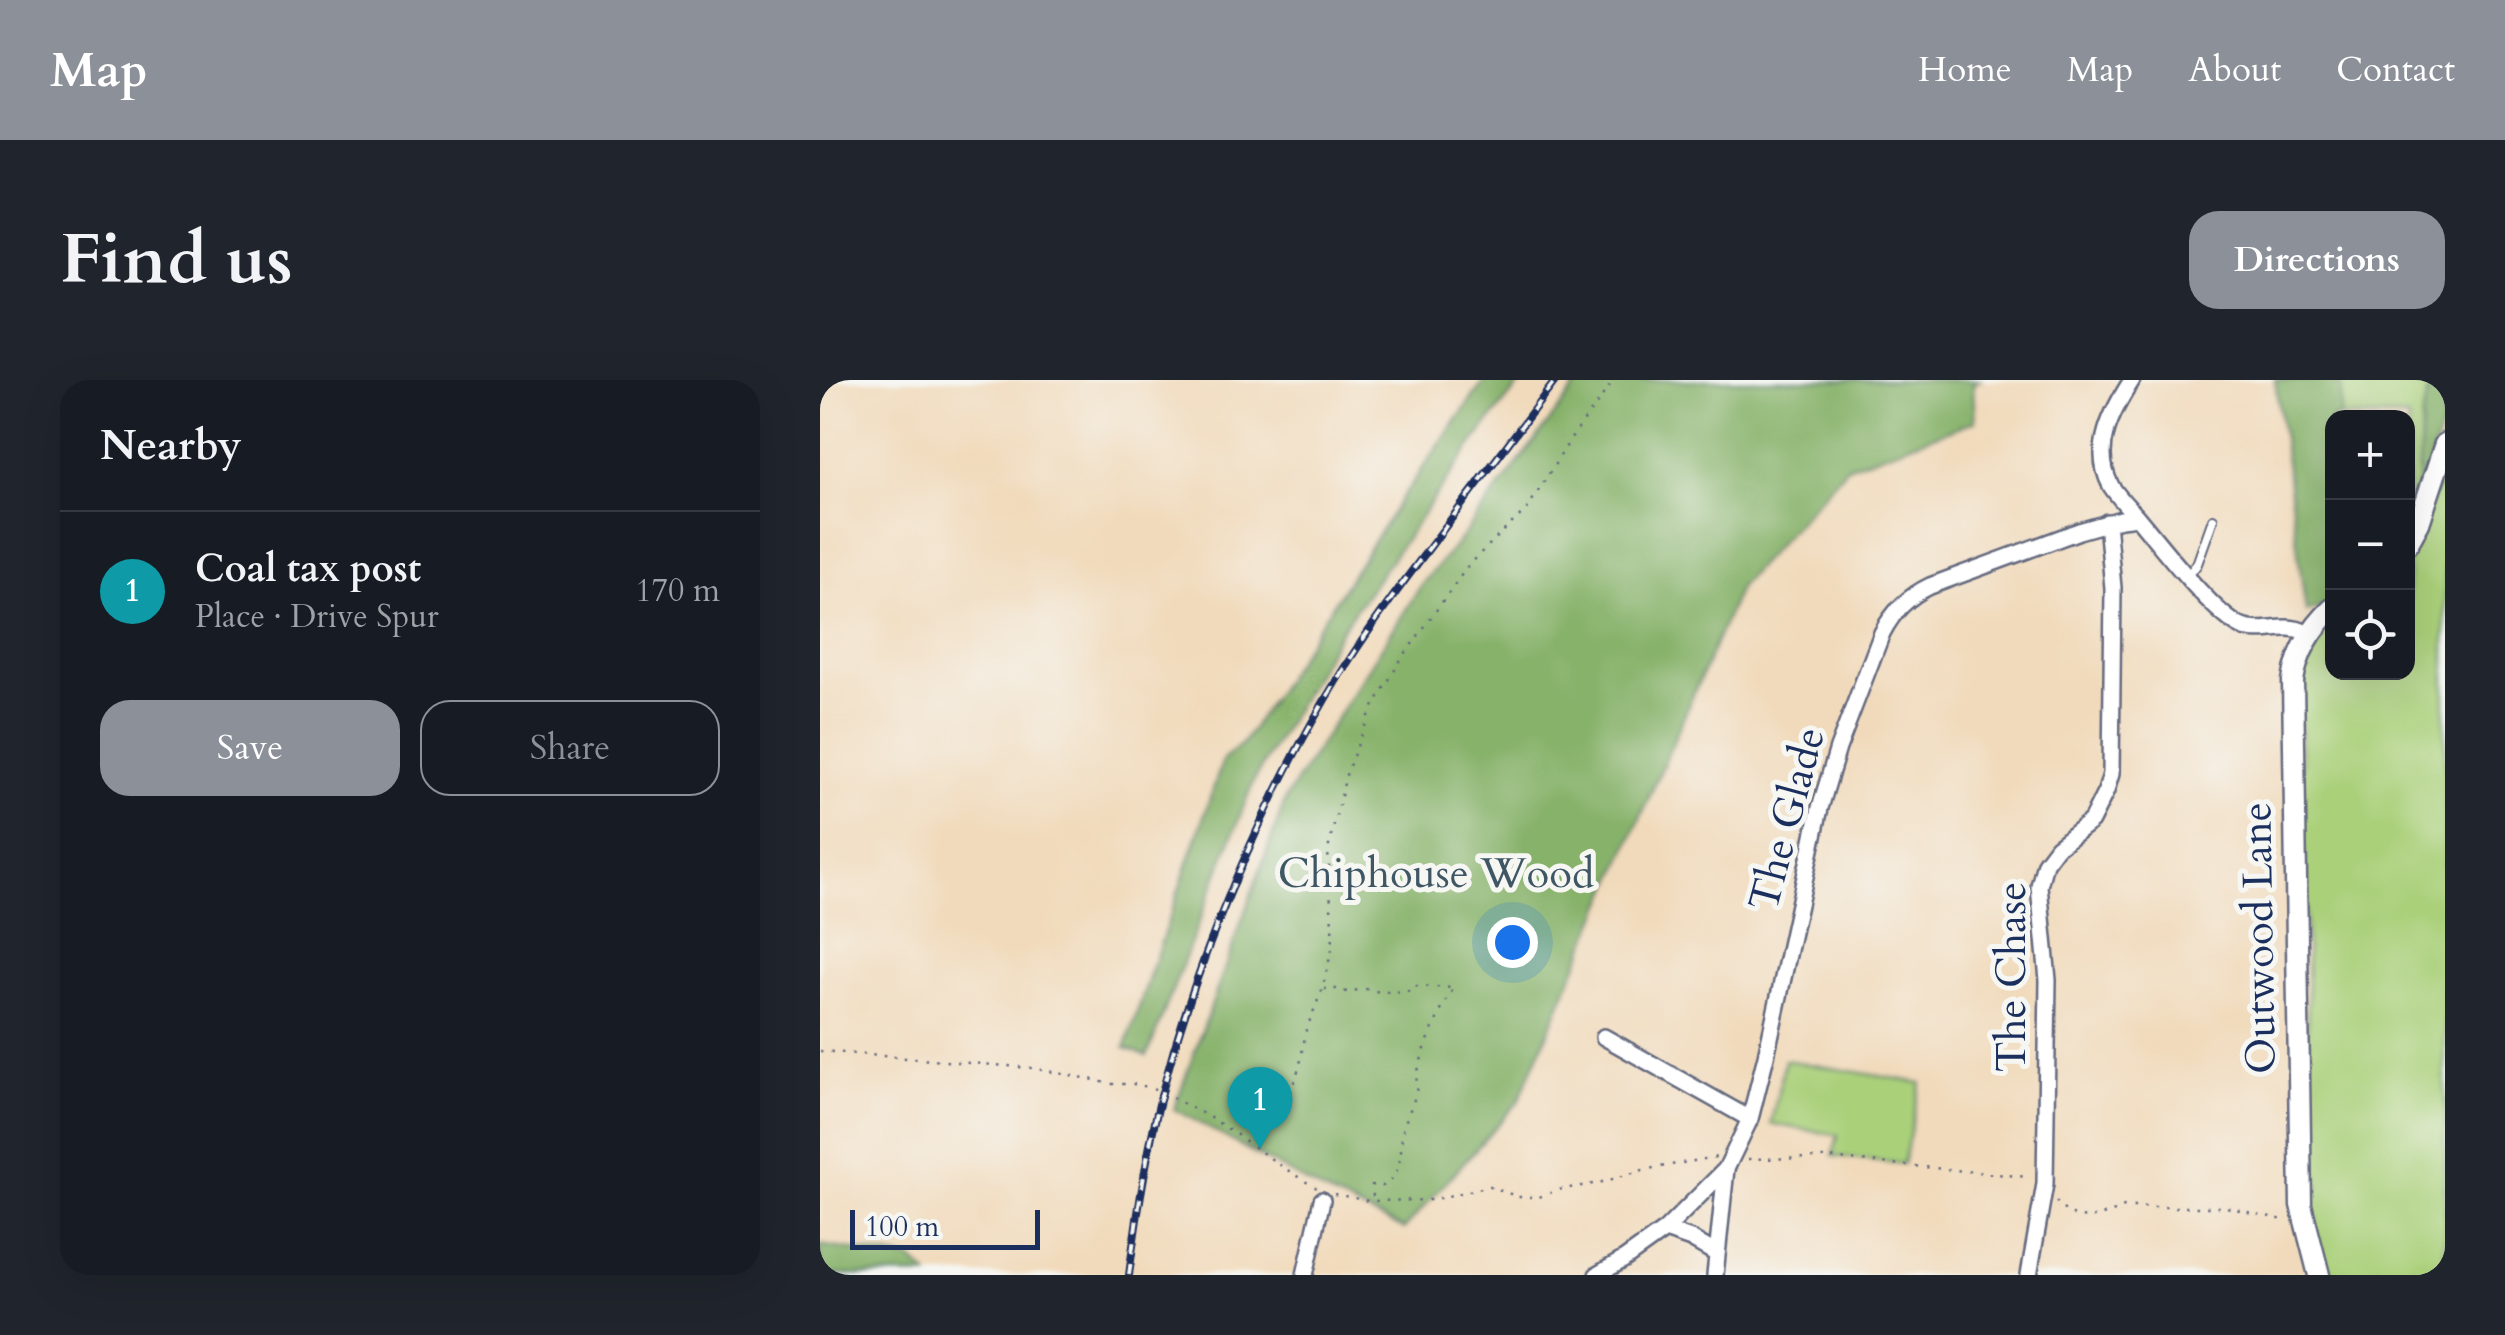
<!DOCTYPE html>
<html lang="en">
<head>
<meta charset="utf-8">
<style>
  body { margin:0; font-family:Cardo,serif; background:#20242c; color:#f1f3f6 }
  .controls { position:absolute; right:30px; top:30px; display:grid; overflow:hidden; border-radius:20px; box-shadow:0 10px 40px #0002 }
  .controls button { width:90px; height:90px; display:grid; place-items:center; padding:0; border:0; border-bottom:2px solid #363941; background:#171b24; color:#f1f3f6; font:50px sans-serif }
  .scale { position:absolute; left:30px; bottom:25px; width:190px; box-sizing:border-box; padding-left:10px; border:5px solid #1b2f5e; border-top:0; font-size:28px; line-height:35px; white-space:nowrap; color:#1b2f5e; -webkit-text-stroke:8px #f6f6f2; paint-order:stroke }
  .you { position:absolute; left:692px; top:562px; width:35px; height:35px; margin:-25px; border:8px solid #fff; border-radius:50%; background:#1a73e8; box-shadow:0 0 0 15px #1a73e833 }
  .badge { display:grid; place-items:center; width:65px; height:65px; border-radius:50%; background:#8c9099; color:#fff; font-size:32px; font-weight:700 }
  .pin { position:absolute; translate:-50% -82px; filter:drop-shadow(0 2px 5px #0008) }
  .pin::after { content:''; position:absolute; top:52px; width:35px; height:30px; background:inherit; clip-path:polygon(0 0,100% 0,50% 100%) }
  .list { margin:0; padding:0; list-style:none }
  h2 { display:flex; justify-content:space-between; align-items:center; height:130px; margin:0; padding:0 40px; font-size:42px }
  h2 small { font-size:32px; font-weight:400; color:#9ea1a6 }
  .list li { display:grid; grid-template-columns:65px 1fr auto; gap:30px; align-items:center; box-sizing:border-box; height:160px; padding:0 40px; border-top:2px solid #363941 }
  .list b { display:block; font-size:38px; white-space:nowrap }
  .list p { margin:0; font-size:32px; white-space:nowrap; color:#9ea1a6 }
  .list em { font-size:32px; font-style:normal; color:#9ea1a6 }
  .actions { display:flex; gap:20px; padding:30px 40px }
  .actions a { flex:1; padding:22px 0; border:2px solid #8c9099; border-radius:30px; text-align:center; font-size:35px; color:#8c9099 }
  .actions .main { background:#8c9099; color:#fff }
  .icon { flex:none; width:55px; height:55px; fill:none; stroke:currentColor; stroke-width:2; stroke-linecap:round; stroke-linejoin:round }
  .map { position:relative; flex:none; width:1625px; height:895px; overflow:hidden; border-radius:30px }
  header { display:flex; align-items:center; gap:60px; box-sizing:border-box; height:140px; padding:0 50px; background:#8c9099; color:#fff }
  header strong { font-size:48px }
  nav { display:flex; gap:55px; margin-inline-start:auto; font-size:35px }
  .intro { display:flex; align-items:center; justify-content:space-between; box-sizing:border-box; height:240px; padding:0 60px }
  h1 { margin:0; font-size:70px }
  .button { padding:25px 45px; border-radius:30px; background:#8c9099; color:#fff; font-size:35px; font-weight:700 }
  main { display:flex; gap:60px; padding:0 60px }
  aside { flex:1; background:#171b24; border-radius:30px; box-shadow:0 10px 40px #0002 }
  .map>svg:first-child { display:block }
  .green { fill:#aad07a; stroke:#62806c; stroke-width:2.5 }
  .forest { fill:#87b26a; stroke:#517064; stroke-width:2.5 }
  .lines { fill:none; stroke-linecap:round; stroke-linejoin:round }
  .lane-casing { stroke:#666b7f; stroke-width:12 }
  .street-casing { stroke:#666b7f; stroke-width:20 }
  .secondary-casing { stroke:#666b7f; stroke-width:25 }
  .path { stroke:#666b7f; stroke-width:2.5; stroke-dasharray:2.5 8; stroke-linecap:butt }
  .lane { stroke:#fff; stroke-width:8 }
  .street { stroke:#fff; stroke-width:15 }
  .secondary { stroke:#fff; stroke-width:20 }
  .rail-casing { stroke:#1b2f5e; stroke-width:8 }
  .rail { stroke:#f6f6f2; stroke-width:4; stroke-dasharray:11; stroke-linecap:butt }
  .labels { text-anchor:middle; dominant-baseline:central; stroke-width:10; stroke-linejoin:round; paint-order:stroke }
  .street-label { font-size:42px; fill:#1b2f5e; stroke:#f6f6f2 }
  .park-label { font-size:42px; fill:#3f5765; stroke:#f6f6f2 }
</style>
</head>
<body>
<header>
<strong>Map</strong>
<nav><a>Home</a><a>Map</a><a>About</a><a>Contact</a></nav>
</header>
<div class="intro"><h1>Find us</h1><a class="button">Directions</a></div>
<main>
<aside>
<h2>Nearby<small></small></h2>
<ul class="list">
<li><span class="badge" style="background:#0f9aa8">1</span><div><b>Coal tax post</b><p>Place · Drive Spur</p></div><em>170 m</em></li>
</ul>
<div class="actions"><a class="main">Save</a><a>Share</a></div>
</aside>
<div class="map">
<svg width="1625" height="895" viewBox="0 0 1625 895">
  <rect width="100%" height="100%" fill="#f6f6f2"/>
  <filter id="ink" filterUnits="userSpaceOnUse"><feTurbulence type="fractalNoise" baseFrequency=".01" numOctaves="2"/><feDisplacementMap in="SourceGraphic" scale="20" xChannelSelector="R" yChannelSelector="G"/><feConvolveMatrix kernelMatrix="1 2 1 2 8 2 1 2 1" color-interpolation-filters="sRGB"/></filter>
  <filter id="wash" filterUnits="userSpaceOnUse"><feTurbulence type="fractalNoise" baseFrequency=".0048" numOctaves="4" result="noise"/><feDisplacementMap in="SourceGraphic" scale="40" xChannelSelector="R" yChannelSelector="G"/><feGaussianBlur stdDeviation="2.25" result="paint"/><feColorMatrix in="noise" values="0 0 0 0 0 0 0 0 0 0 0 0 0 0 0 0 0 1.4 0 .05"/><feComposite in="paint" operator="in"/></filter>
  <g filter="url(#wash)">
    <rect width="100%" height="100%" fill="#f1dabb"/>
    <!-- green -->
    <path class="green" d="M1513,0H1611L1602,36L1598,102L1588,130V38L1520,37L1521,7Z
      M1625,90V895H1499L1481,825L1488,614L1479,303L1489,276L1512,242V292H1588V172Z
      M965,680L1101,703L1083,784L1013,776L1018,755L951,744Z"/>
    <!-- forest -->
    <path class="forest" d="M665,0H703L661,52L521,250L434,400L327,676L305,668L403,380L423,363L579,122Z
      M761,0H1160L1153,4L1155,41L1027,87L920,206L698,722L584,849L504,812L354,729L466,418L602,204L635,166Z
      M1455,0H1513L1521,6L1520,37L1512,38V220L1505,226L1486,232Z
      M1611,0H1625V37L1588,147V130L1598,102L1602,36Z
      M0,865L91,879L108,895H0Z"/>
  </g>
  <g filter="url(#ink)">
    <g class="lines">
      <!-- lane casing -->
      <g class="lane-casing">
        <path id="lane" d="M1368,196L1377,184L1393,139"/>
      </g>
      <!-- street casing -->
      <g class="street-casing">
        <path id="street" d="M1317,137C1339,163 1394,235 1422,247C1444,256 1470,239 1491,256
          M784,657L930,739
          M845,850L871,859L897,874
          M485,895L502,820
          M777,895L803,880L845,850L906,789
          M895,895L906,789L930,739L946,676L1000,428L1018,368L1062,253C1073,232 1087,217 1110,206L1259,151L1301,139L1317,137C1308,127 1298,117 1291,106C1271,69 1292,31 1312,0
          M1209,895L1225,804L1228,600L1219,506L1225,483L1237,467L1271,441L1286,411L1291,394L1293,208L1287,142"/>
      </g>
      <!-- secondary casing -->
      <g class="secondary-casing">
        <path id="secondary" d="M1588,163L1599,143L1625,64
          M1499,895L1481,825L1473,301C1477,273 1492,248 1512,229"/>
      </g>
      <!-- path -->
      <path class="path" d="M504,609H516L523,612L546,609L560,612L591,611L597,606L634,608C621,626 601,674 597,696C595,709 599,698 596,712C593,725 586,737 583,750C579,771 585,792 563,806L552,805L553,817
        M0,671L212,688L280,701C293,707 305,702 319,705C335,708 355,719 370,727C415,749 453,784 497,808
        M436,765L469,717L480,685L486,650L502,610L513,565L508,470L527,391L552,329L580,281L650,183L707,129L750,60L794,0
        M928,779L1008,778L1209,797
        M514,814L549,821L611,820L670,806L698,817H719L738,810L779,803L823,790L896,777
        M1236,821C1253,846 1280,838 1304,827H1406L1468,841"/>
      <!-- lane -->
      <use href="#lane" class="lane"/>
      <!-- street -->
      <use href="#street" class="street"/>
      <!-- secondary -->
      <use href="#secondary" class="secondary"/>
      <!-- rail casing -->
      <g class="rail-casing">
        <path id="rail" d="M309,895C317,835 326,775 341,716C378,574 444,418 521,293C549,248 581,205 613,163C654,109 695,54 736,0"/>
      </g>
      <!-- rail -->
      <use href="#rail" class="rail"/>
    </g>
  </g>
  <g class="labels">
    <!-- street labels -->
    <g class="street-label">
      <text transform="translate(967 439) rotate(-75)">The Glade</text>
      <text transform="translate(1439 558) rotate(-91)">Outwood Lane</text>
      <text transform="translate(1191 597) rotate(-90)">The Chase</text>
    </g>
    <!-- park labels -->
    <g class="park-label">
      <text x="616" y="493">Chiphouse Wood</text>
    </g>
  </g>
</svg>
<div class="controls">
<button>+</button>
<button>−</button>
<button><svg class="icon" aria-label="locate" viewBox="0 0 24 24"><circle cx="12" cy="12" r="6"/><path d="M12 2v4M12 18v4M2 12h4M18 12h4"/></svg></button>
</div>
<div class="scale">100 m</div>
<div class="you"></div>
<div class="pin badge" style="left:440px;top:769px;background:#0f9aa8">1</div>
</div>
</main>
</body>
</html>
